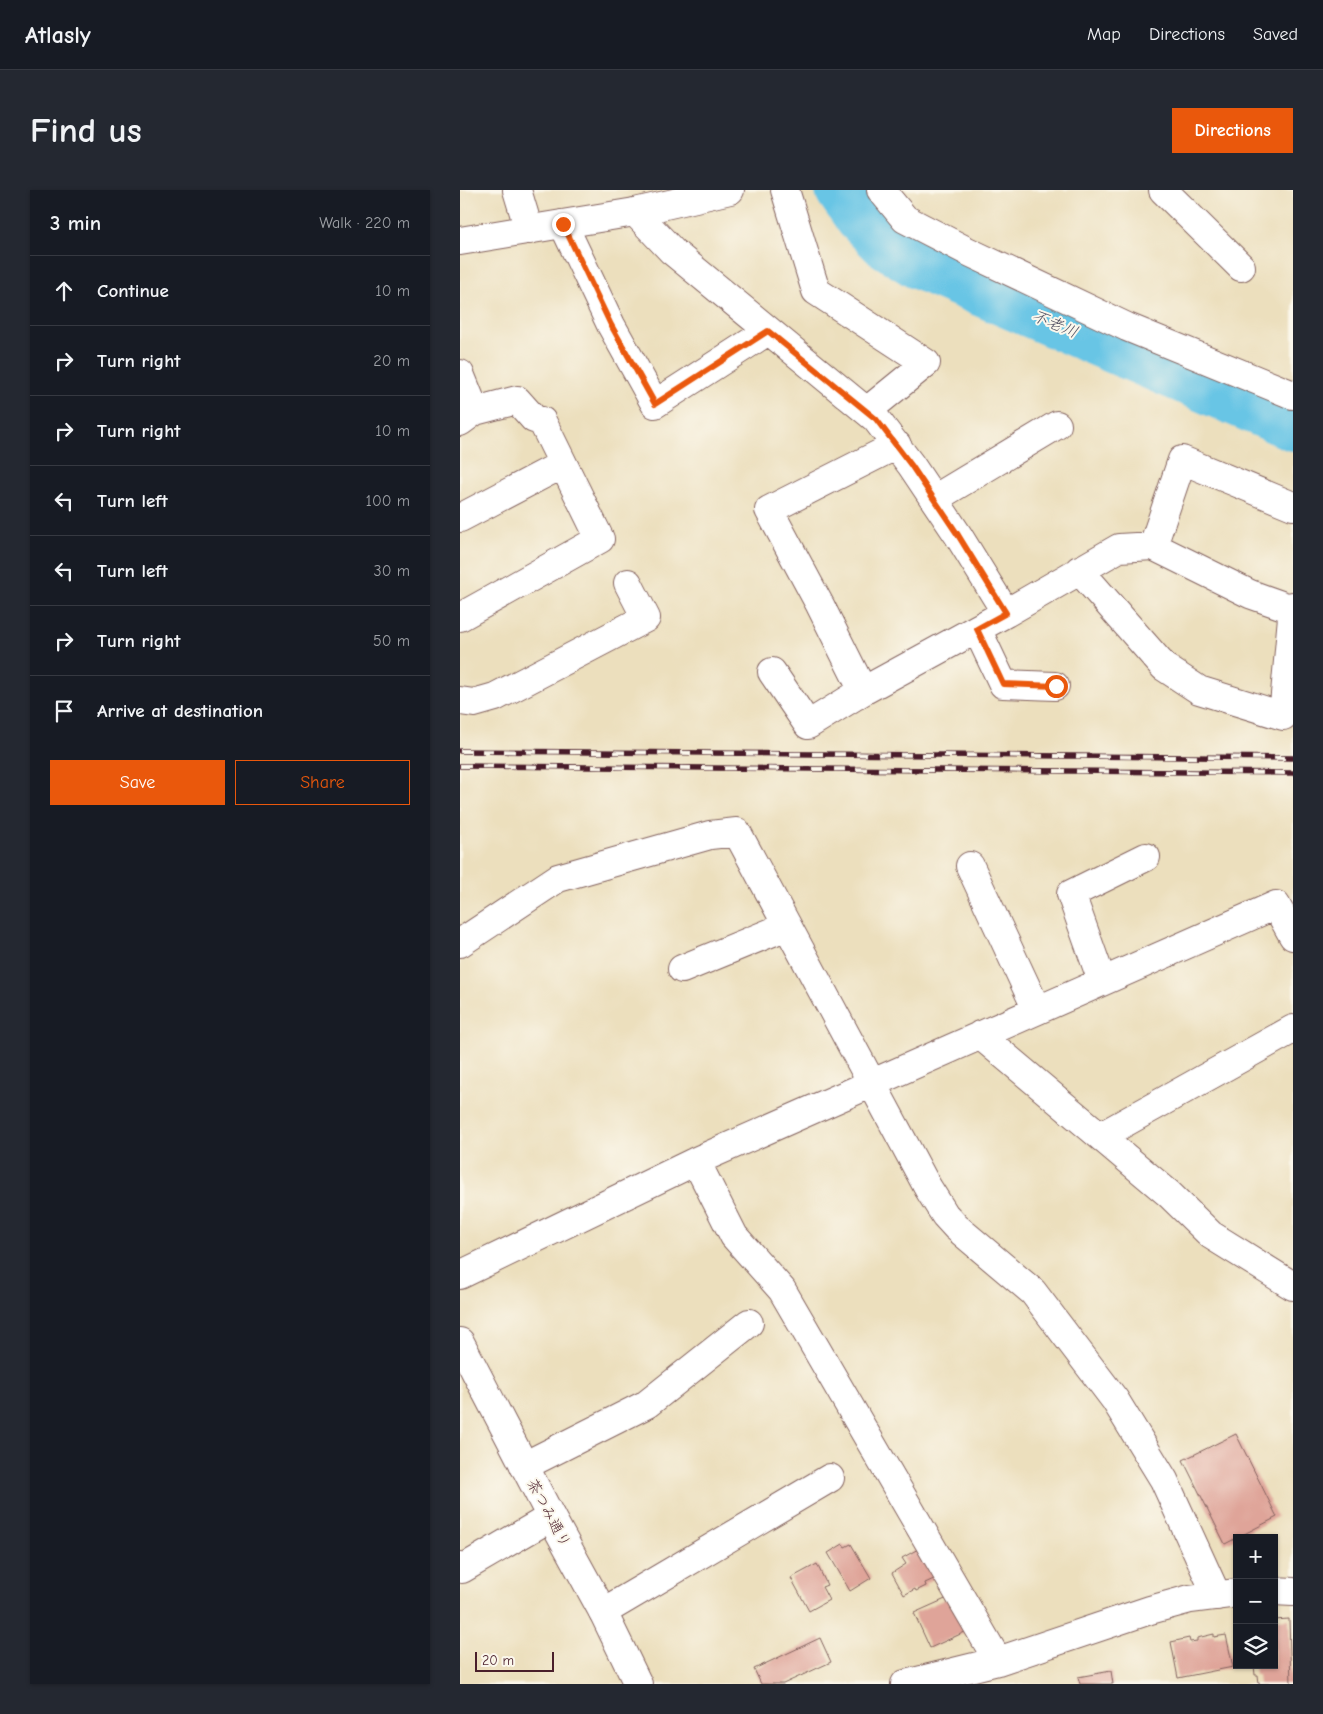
<!DOCTYPE html>
<html lang="en">
<head>
<meta charset="utf-8">
<style>
  body { margin:0; font-family:"Comic Neue","Klee One",sans-serif; background:#242831; color:#f1f3f6 }
  .controls { position:absolute; right:15px; bottom:15px; display:grid; overflow:hidden; border-radius:0px; box-shadow:0 1px 4px #0004 }
  .controls button { width:45px; height:45px; display:grid; place-items:center; padding:0; border:0; border-bottom:1px solid #363941; background:#171b24; color:#f1f3f6; font:25px sans-serif }
  .scale { position:absolute; left:15px; bottom:12px; width:79px; box-sizing:border-box; padding-left:5px; border:2px solid #4a1f2b; border-top:0; font-size:14px; line-height:18px; white-space:nowrap; color:#4a1f2b; -webkit-text-stroke:4px #fbf7ec; paint-order:stroke }
  .stop { position:absolute; width:15px; height:15px; margin:-11px; border:4px solid #ea580c; border-radius:50%; background:#fff }
  .stop.end { background:#ea580c; border-color:#fff; box-shadow:0 1px 5px #0008 }
  .list { margin:0; padding:0; list-style:none }
  h2 { display:flex; justify-content:space-between; align-items:center; height:65px; margin:0; padding:0 20px; font-size:21px }
  h2 small { font-size:16px; font-weight:400; color:#9ea1a6 }
  .list li { display:grid; grid-template-columns:32px 1fr auto; gap:15px; align-items:center; box-sizing:border-box; height:70px; padding:0 20px; border-top:1px solid #363941 }
  .list b { display:block; font-size:19px; white-space:nowrap }
  .list em { font-size:16px; font-style:normal; color:#9ea1a6 }
  .actions { display:flex; gap:10px; padding:15px 20px }
  .actions a { flex:1; padding:11px 0; border:1px solid #ea580c; border-radius:0px; text-align:center; font-size:18px; color:#ea580c }
  .actions .main { background:#ea580c; color:#fff }
  .icon { flex:none; width:28px; height:28px; fill:none; stroke:currentColor; stroke-width:2; stroke-linecap:round; stroke-linejoin:round }
  .map { position:relative; flex:none; width:833px; height:1494px; overflow:hidden; border-radius:0px }
  header { display:flex; align-items:center; gap:30px; box-sizing:border-box; height:70px; padding:0 25px; background:#171b24; border-bottom:1px solid #363941 }
  header strong { font-size:24px }
  nav { display:flex; gap:28px; margin-inline-start:auto; font-size:18px }
  .intro { display:flex; align-items:center; justify-content:space-between; box-sizing:border-box; height:120px; padding:0 30px }
  h1 { margin:0; font-size:35px }
  .button { padding:12px 22px; border-radius:0px; background:#ea580c; color:#fff; font-size:18px; font-weight:700 }
  main { display:flex; gap:30px; padding:0 30px }
  aside { flex:1; background:#171b24; border-radius:0px; box-shadow:0 1px 4px #0004 }
  .map>svg:first-child { display:block }
  .lines { fill:none; stroke-linecap:round; stroke-linejoin:round }
  .river { stroke:#67c5e5; stroke-width:48 }
  .building { fill:#dfa499 }
  .minor-casing { stroke:#83625e; stroke-width:30 }
  .major-casing { stroke:#83625e; stroke-width:30 }
  .highway-casing { stroke:#83625e; stroke-width:30 }
  .minor { stroke:#fff; stroke-width:28 }
  .major { stroke:#fff; stroke-width:28 }
  .highway { stroke:#fff; stroke-width:28 }
  .rail-casing { stroke:#4a1f2b; stroke-width:5.5 }
  .rail { stroke:#fbf7ec; stroke-width:4; stroke-dasharray:11; stroke-linecap:butt }
  .route { stroke:#ea580c; stroke-width:6 }
  .labels { text-anchor:middle; dominant-baseline:central; stroke-width:4; stroke-linejoin:round; paint-order:stroke }
  .street-label { font-size:15px; fill:#4a1f2b; stroke:#fbf7ec }
  .water-label { font-size:16px; font-style:italic; fill:#535163; stroke:#fbf7ec }
</style>
</head>
<body>
<header>
<strong>Atlasly</strong>
<nav><a>Map</a><a>Directions</a><a>Saved</a></nav>
</header>
<div class="intro"><h1>Find us</h1><a class="button">Directions</a></div>
<main>
<aside>
<h2>3 min<small>Walk · 220 m</small></h2>
<ul class="list">
<li><svg class="icon" aria-label="ahead" viewBox="0 0 24 24"><path d="M12 20V5M6 11l6-6 6 6"/></svg><div><b>Continue</b></div><em>10 m</em></li>
<li><svg class="icon" aria-label="right" viewBox="0 0 24 24"><path d="M7 20v-9h11M14 6l5 5-5 5"/></svg><div><b>Turn right</b></div><em>20 m</em></li>
<li><svg class="icon" aria-label="right" viewBox="0 0 24 24"><path d="M7 20v-9h11M14 6l5 5-5 5"/></svg><div><b>Turn right</b></div><em>10 m</em></li>
<li><svg class="icon" aria-label="left" viewBox="0 0 24 24"><path d="M17 20v-9H6M10 6l-5 5 5 5"/></svg><div><b>Turn left</b></div><em>100 m</em></li>
<li><svg class="icon" aria-label="left" viewBox="0 0 24 24"><path d="M17 20v-9H6M10 6l-5 5 5 5"/></svg><div><b>Turn left</b></div><em>30 m</em></li>
<li><svg class="icon" aria-label="right" viewBox="0 0 24 24"><path d="M7 20v-9h11M14 6l5 5-5 5"/></svg><div><b>Turn right</b></div><em>50 m</em></li>
<li><svg class="icon" aria-label="arrive" viewBox="0 0 24 24"><path d="M6 21V4h12l-3 4 3 4H6"/></svg><div><b>Arrive at destination</b></div></li>
</ul>
<div class="actions"><a class="main">Save</a><a>Share</a></div>
</aside>
<div class="map">
<svg width="833" height="1494" viewBox="0 0 833 1494">
  <rect width="100%" height="100%" fill="#fbf7ec"/>
  <filter id="ink" filterUnits="userSpaceOnUse"><feTurbulence type="fractalNoise" baseFrequency=".02" numOctaves="2"/><feDisplacementMap in="SourceGraphic" scale="10" xChannelSelector="R" yChannelSelector="G"/><feConvolveMatrix kernelMatrix="1 2 1 2 8 2 1 2 1" color-interpolation-filters="sRGB"/></filter>
  <filter id="wash" filterUnits="userSpaceOnUse"><feTurbulence type="fractalNoise" baseFrequency=".0096" numOctaves="4" result="noise"/><feDisplacementMap in="SourceGraphic" scale="20" xChannelSelector="R" yChannelSelector="G"/><feGaussianBlur stdDeviation="1.12" result="paint"/><feColorMatrix in="noise" values="0 0 0 0 0 0 0 0 0 0 0 0 0 0 0 0 0 1.4 0 .05"/><feComposite in="paint" operator="in"/></filter>
  <g filter="url(#wash)">
    <rect width="100%" height="100%" fill="#ecdfbd"/>
    <g class="lines">
      <!-- river -->
      <path class="river" d="M379,0L399,29L424,54L457,75L833,237"/>
    </g>
    <g id="blocks">
      <!-- building -->
      <path class="building" d="M776,1244L817,1327L765,1354L723,1270Z
        M383,1354L385,1357L391,1354L411,1388L390,1401L368,1363Z
        M460,1358L476,1388L465,1393L466,1396L456,1401L455,1399L444,1405L432,1383L446,1374L442,1368Z
        M357,1374L367,1395L362,1397L369,1410L349,1421L331,1388Z
        M492,1406L507,1441L470,1458L454,1423Z
        M829,1429L831,1494H799L798,1485H795L794,1475H814V1430Z
        M754,1444V1447L766,1445L773,1477L718,1488L711,1452L729,1448L730,1452L737,1451V1448Z
        M360,1448L371,1472L323,1494H301L294,1479Z
        M651,1481L653,1494H620L618,1487Z"/>
    </g>
  </g>
  <g filter="url(#ink)">
    <use href="#blocks" fill-opacity="0" stroke="#83625e" stroke-width="1"/>
    <g class="lines">
      <!-- minor casing -->
      <g class="minor-casing">
        <path id="minor" d="M57,0L69,40
          M325,0L356,101L466,173L407,221
          M421,0L445,29L509,62L667,137L833,205
          M703,0L781,77
          M175,22L212,61L416,229L451,275L498,345L546,423
          M103,34L151,135L195,214L308,141
          M0,184L15,221L0,232
          M474,309L597,235
          M0,328L103,274
          M693,356L722,270L833,316
          M619,380L704,477L739,500L823,526L833,416
          M0,427L140,349L82,231L74,229L57,210L15,221
          M517,439L543,494L595,496
          M312,482L348,535L403,501L546,423L659,358L693,356L790,404L832,419
          M403,501L360,415L309,320L437,255
          M0,511L14,513L35,507L186,428L168,393
          M510,676L577,820
          M0,753L98,688L250,645L277,642L468,998L485,1025L496,1037L573,1102L655,1210L704,1290L757,1406
          M222,779L327,736
          M642,791L611,704L686,667
          M520,845L709,1004L751,1045L833,1096
          M641,946L833,839
          M236,971L274,1046L322,1100L538,1471
          M0,1085L236,971L816,715L833,746
          M64,1276L187,1214L289,1133
          M0,1376L2,1379L91,1327
          M814,1401L833,1402
          M143,1422L370,1288
          M445,1494L538,1471L690,1420L730,1409L777,1403"/>
      </g>
      <!-- major casing -->
      <g class="major-casing">
        <path id="major" d="M0,1152L91,1327L143,1422L178,1494"/>
      </g>
      <!-- highway casing -->
      <g class="highway-casing">
        <path id="highway" d="M0,51L175,22L270,0"/>
      </g>
      <!-- minor -->
      <use href="#minor" class="minor"/>
      <!-- major -->
      <use href="#major" class="major"/>
      <!-- highway -->
      <use href="#highway" class="highway"/>
      <!-- rail casing -->
      <g class="rail-casing">
        <path id="rail" d="M0,561L833,568
          M0,576L833,583"/>
      </g>
      <!-- rail -->
      <use href="#rail" class="rail"/>
    </g>
  </g>
  <g class="lines" filter="url(#ink)">
    <!-- route -->
    <path class="route" d="M103,34L151,135L195,214L308,141L416,229L451,275L498,345L546,423L517,439L543,494L596,496"/>
  </g>
  <g class="labels">
    <!-- street labels -->
    <g class="street-label">
      <text transform="translate(89 1323) rotate(62)">茶つみ通り</text>
    </g>
    <!-- water labels -->
    <g class="water-label">
      <text transform="translate(595 134) rotate(23)">不老川</text>
    </g>
  </g>
</svg>
<div class="controls">
<button>+</button>
<button>−</button>
<button><svg class="icon" aria-label="layers" viewBox="0 0 24 24"><path d="M12 4l9 5-9 5-9-5zM3 14l9 5 9-5"/></svg></button>
</div>
<div class="scale">20 m</div>
<div class="stop" style="left:596px;top:496px"></div>
<div class="stop end" style="left:103px;top:34px"></div>
</div>
</main>
</body>
</html>
